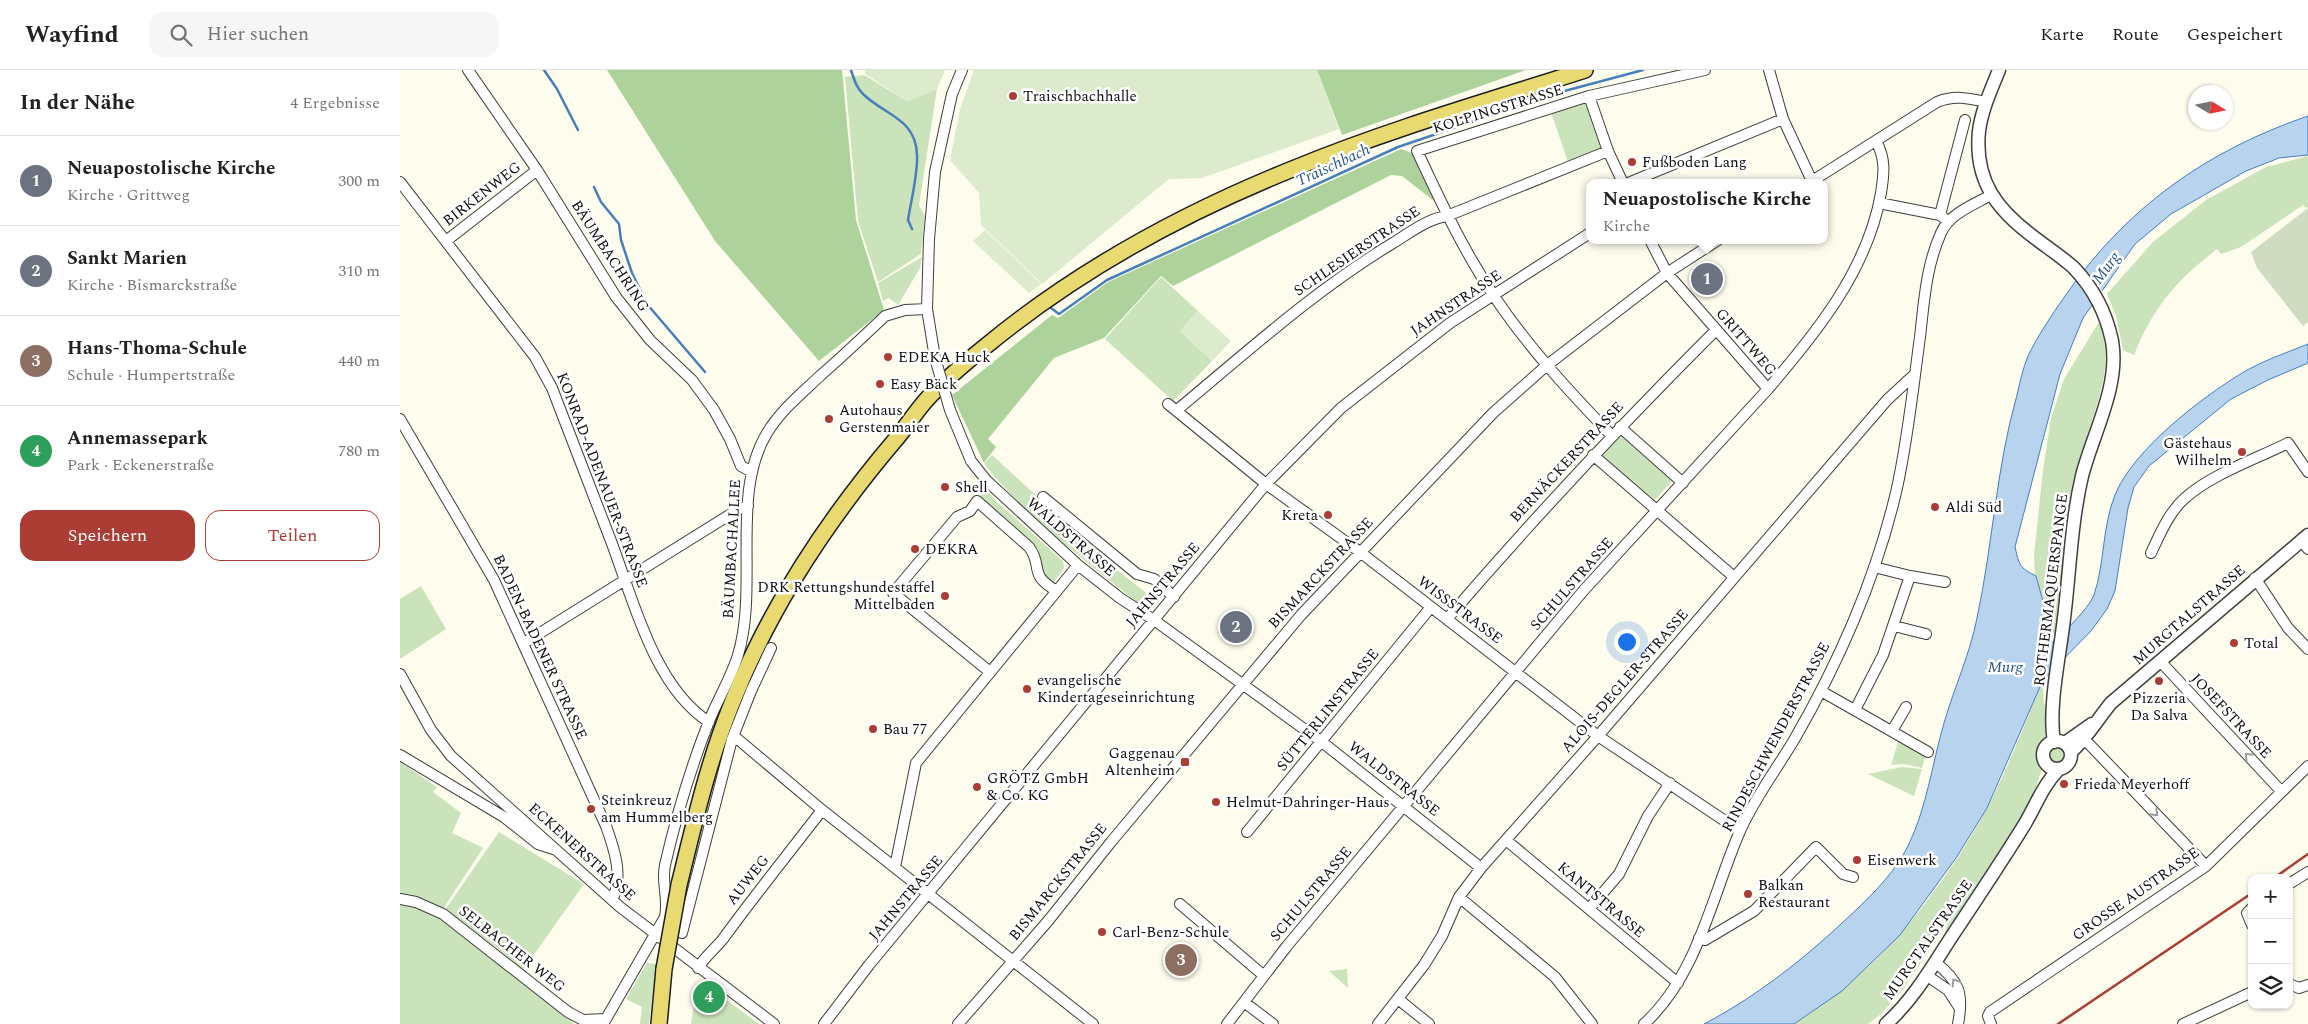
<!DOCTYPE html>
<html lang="de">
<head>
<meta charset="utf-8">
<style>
  body { margin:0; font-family:Spectral,serif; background:#f6f6f6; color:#202124 }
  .controls { position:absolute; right:15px; bottom:15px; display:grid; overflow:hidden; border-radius:10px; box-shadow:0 1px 4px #0004 }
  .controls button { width:45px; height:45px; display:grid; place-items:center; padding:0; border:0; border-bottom:1px solid #e0e0e0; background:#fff; color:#202124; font:25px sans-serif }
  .compass { position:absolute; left:1788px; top:15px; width:45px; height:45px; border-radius:50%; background:#fff; box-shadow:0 1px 4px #0004; rotate:100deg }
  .you { position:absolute; left:1226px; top:571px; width:18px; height:18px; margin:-12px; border:4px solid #fff; border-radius:50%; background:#1a73e8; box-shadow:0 0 0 8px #1a73e833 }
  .badge { display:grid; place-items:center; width:32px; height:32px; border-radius:50%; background:#ab3d35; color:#fff; font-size:16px; font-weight:700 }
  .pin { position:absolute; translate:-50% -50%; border:2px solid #fff; box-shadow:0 1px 5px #0006 }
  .popup { position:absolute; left:1186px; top:109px; width:242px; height:65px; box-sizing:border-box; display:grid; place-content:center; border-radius:10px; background:#fff; filter:drop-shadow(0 1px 4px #0005); font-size:16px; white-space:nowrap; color:#757577 }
  .popup b { font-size:19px; color:#202124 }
  .popup::after { content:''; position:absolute; left:50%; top:100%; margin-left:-10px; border:10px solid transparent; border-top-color:#fff }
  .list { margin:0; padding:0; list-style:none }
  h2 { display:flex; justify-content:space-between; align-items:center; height:65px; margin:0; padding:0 20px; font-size:21px }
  h2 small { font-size:16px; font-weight:400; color:#757577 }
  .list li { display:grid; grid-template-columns:32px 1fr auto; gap:15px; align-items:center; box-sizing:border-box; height:90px; padding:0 20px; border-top:1px solid #e0e0e0 }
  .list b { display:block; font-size:19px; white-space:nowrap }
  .list p { margin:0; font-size:16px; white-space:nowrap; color:#757577 }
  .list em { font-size:16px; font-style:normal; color:#757577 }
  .actions { display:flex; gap:10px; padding:15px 20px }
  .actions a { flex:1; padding:11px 0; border:1px solid #ab3d35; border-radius:15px; text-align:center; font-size:18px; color:#ab3d35 }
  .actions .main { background:#ab3d35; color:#fff }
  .icon { flex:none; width:28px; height:28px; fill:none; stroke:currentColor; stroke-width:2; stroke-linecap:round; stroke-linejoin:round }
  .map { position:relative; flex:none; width:1908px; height:954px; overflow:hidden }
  header { display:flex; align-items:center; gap:30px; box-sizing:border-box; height:70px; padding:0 25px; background:#fff; border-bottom:1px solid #e0e0e0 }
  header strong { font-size:24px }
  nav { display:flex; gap:28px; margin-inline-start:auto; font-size:18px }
  .search { width:350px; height:45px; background:#f6f6f6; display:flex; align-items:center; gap:12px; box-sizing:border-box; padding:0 18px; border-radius:15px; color:#757577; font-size:19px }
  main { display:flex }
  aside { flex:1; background:#fff }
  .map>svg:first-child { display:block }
  .green { fill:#cbe3ba }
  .forest { fill:#aed29c }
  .cemetery { fill:#d0dcc1 }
  .pitch { fill:#dcebcb }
  .water { fill:#b7d3ee; stroke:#477fbd }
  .pier { fill:#fdfced }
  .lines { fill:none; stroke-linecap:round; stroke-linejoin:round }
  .stream { stroke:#477fbd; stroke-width:2.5 }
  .minor-casing { stroke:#3f3f3f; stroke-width:12 }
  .tertiary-casing { stroke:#3f3f3f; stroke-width:15 }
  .primary-casing { stroke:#1d1d1d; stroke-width:18 }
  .minor { stroke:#fff; stroke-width:10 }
  .tertiary { stroke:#fff; stroke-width:12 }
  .primary { stroke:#e8da71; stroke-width:15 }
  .rail { stroke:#ab3d35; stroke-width:2.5 }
  .minor-bridge-casing { stroke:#3f3f3f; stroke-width:12; stroke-linecap:butt }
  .primary-bridge-casing { stroke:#1d1d1d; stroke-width:18; stroke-linecap:butt }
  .minor-bridge { stroke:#fff; stroke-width:10 }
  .primary-bridge { stroke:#e8da71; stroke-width:15 }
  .oneway { stroke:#9e9e9e }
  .poi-dot { fill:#ab3d35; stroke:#fff; stroke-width:2 }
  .labels { text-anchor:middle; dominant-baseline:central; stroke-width:5; stroke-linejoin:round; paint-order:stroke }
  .poi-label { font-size:15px; fill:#0c0c0c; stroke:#fff; text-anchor:start }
  .street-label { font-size:15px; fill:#0c0c0c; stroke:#fff }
  .water-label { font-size:16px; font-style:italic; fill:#24538e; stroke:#fff }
</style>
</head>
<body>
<header>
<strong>Wayfind</strong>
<div class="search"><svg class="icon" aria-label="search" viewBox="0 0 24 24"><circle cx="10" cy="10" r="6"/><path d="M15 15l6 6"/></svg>Hier suchen</div>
<nav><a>Karte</a><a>Route</a><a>Gespeichert</a></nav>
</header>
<main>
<aside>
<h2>In der Nähe<small>4 Ergebnisse</small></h2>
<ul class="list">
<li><span class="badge" style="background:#6b7280">1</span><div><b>Neuapostolische Kirche</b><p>Kirche · Grittweg</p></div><em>300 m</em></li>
<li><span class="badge" style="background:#6b7280">2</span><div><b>Sankt Marien</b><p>Kirche · Bismarckstraße</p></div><em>310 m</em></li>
<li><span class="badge" style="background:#8d6e63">3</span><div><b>Hans-Thoma-Schule</b><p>Schule · Humpertstraße</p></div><em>440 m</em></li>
<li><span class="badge" style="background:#2e9e5b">4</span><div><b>Annemassepark</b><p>Park · Eckenerstraße</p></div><em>780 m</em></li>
</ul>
<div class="actions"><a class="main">Speichern</a><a>Teilen</a></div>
</aside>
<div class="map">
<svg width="1908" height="954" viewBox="0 0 1908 954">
  <rect width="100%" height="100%" fill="#fdfced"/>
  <!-- green -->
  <path class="green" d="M464,5L507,31L537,19L519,135L525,146L521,184L478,212L458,151L445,7Z
    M1185,32L1201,79L1168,92L1151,42Z
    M1908,86V137L1906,138L1903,135L1841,177L1821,184L1817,179C1777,210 1753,237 1734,285L1723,280L1716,246L1707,224L1753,172L1806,130L1866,97Z
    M522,187L520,198L498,235L489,228L483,231L478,213Z
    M761,207L798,241L780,261L812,291L773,331L705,269Z
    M1699,252C1718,299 1690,345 1681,390C1670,446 1665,504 1657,560L1655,563H1650L1648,542L1635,505L1634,486L1643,400L1651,348L1664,309Z
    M1221,366L1272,411L1255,430L1201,387Z
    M592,385L639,428L633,434L750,526L755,522V535L748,538L737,532C684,490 628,448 584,394Z
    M586,419L597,432L663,491L664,498L654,512C639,508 640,491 638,479L579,429Z
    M21,516L46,559L0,589V529Z
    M1643,610L1644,634L1647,638L1645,669L1638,681L1642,698L1628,743L1544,868L1548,850L1543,848L1538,868L1501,922L1481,944L1468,954H1394C1478,902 1540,824 1587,738C1609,697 1625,652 1643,610Z
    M1499,669L1526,684L1522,698L1504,694L1491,695Z
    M1650 685a8 8 0 1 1 16 0a8 8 0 1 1-16 0Z
    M0,692L37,717L33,722L61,743L52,763L83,778L43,839L24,829L0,825Z
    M1502,697L1522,699L1514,726L1468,704Z
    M99,762L184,814L123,900L96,877L45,840Z
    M0,832C48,841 96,889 134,919C147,930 164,941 174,954H0Z
    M247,893L256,894L249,954H240L242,937L226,929Z
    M947,899L948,918L929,901Z
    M304,913L359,954H291L297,915Z"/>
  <!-- forest -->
  <path class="forest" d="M207,0H442L456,150L484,240L419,291L315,171Z
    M917,0H1126L942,65Z
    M1001,79L1017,85L1036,129L1034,131L1002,106L991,105L773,216L761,206L704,268L654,288L588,369L596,377L584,393L552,325L652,245L658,248L708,212Z"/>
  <!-- cemetery -->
  <path class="cemetery" d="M1908,138V252L1903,256L1857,198L1851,182Z"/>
  <!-- pitch -->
  <path class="pitch" d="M465,0H545L537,19L507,31L465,4Z
    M574,0H917L939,59L802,108L769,109L642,214L581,155L579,123L550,90L560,39Z
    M585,160L641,214L629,223L573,171Z
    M798,241L831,271L812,291L780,261Z"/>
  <!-- water -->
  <path class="water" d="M1908,46V85L1879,88L1846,101L1771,144L1735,174L1683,248L1660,304L1615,477C1619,494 1619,498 1636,506L1644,535L1649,575C1661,565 1688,540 1694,525C1705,492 1702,457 1715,425C1733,380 1801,328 1842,303C1862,291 1886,283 1908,274V293L1868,310L1831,329L1749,396L1734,417L1728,438L1715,521L1707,539L1691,561L1643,610L1587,738L1556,788L1500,865L1442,921L1394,954H1304C1361,924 1410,884 1457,839C1476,821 1496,800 1508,776C1527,737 1532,694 1544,653C1554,618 1570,584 1577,548C1593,474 1596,398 1617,325C1620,312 1623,298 1628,286C1638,265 1652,245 1665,226C1727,137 1806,81 1908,46Z"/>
  <!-- pier -->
  <path class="pier" d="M1683,196L1704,223L1694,237L1674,209Z"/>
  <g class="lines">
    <!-- stream -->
    <path class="stream" d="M144,0L157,19L178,60
      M451,0C454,9 456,17 463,24C484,45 516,48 517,85C518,104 511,131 508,150L512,159
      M194,117L201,132L219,154L221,170L232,203L247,234L305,302
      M651,238L659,244L707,210L998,77L1157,23L1243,0"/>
    <!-- minor casing -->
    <g class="minor-casing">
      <path id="minor" d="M68,0L137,100L216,227L250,270L292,310L314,340L330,369L341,396L352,402
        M1369,0L1383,49L1412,111
        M1189,26L1208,81L1223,113
        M0,112L135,287L152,318C172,369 191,420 211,471C233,529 254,617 309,652
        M1228,113L1383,49
        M1409,113L1537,32C1554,25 1568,28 1586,32
        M1479,133L1540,145L1544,148
        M1540,145L1565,50
        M1250,170L1267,203L1368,319
        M46,171L137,100
        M535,288L527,239L529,169L535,102L552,24L562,0
        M768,334L866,414L960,482L1198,666L1340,761
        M550,340L571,391L587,411L678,495L720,528L754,550L922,672L1081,798
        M777,340C847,282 915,220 993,173C1011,162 1027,149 1047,146L1208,81
        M0,349L94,510L206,756C214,778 224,807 212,830
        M1220,357L1283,413
        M1211,365C1169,321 1128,277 1094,226C1063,180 1040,130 1017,81L1189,26L1305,0
        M1193,385L1334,507
        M643,427L737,504L754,509L774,527
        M1901,470L1908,479
        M1751,483C1760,464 1769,442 1785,428C1812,404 1856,389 1888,373L1908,402
        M1510,506L1545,512
        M1855,508L1888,558L1908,579
        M1047,549C1133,449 1222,354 1315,261
        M1494,556L1526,564
        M124,573L339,439L348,436
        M1760,591L1881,721
        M590,602L493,523L557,447L570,441L577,431L629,477C644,497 627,504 657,521
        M0,604L31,660L51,686L220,837L374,954
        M1421,621L1528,682
        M1455,640L1483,585L1510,506L1474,497
        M1492,661L1506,637
        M334,666L422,740L693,954
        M1684,671L1689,674L1806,796
        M0,685L104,747L138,774L153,779
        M847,762L1031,537
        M1106,770L1278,913
        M495,797L516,693L678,495
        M1889,814L1908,802
        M1059,827L1155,907L1192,954
        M0,829L16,832L43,844L168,942L183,950L205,949
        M780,834L863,905
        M1852,838L1847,843L1852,855
        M1189,839L1219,804L1248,746L1270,713
        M282,863L332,669L351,621L371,578
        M1299,868L1305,870L1354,841L1416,777L1443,804L1453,807
        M1535,892C1559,911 1564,923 1558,954
        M298,898C305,886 315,879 323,869C355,825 389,783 422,740
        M1526,905L1548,920L1559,937
        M1889,914L1899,918L1908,915
        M998,929L1029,954
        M844,932L873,954
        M203,954L265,847C269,827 261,813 265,795C276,747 291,697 309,651C318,629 331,608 338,585C359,516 330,424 367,363C381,340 402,323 421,305C443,286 464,266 485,246L505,240L527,239
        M424,954L469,895L866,414L941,338L1050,253L1190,163
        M558,954L648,851L711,772L901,545L1093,343L1146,296L1267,203L1318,170
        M827,954L887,876L1184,520L1368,319C1417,262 1468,199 1481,123C1484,104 1486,89 1476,71
        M978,954L1024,895L1042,866L1059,827L1081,798L1198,666L1487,330L1515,304
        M1244,954C1298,905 1312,825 1340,761C1354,729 1376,700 1394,670C1439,592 1477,506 1497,418C1508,368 1513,318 1520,267C1524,232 1526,196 1541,163C1549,144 1573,135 1591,125
        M1591,954L1588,946L1590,942L1806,796L1908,696
        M1783,954L1852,922"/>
    </g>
    <!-- tertiary casing -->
    <g class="tertiary-casing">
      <path id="tertiary" d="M1599,0C1591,20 1582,39 1579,61C1574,111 1597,140 1635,168C1648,178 1662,187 1674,198C1694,219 1706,242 1712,271C1720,316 1693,363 1682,406C1671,453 1670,500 1664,548C1660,585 1648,636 1654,672
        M1643 685a14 14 0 1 1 28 0a14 14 0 1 1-28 0Z
        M1665,673L1692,654
        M1671,682C1687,668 1697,650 1711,633L1908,465
        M1486,954C1513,930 1532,897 1552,866C1576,830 1600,794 1623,757C1635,738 1642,716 1659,699"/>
    </g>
    <!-- primary casing -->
    <g class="primary-casing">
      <path id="primary" d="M279,815C294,754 308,692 332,633C370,536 428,449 496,369C507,356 516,341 528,328C545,310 566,292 586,276C678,200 785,142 895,98C990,59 1088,31 1185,0
        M259,954L264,899"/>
    </g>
    <!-- minor -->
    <use href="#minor" class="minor"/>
    <!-- tertiary -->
    <use href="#tertiary" class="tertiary"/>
    <!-- primary -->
    <use href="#primary" class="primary"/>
    <!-- rail -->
    <path class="rail" d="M1874,808L1908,784
      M1658,954L1852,823"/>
    <!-- minor-bridge casing -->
    <g class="minor-bridge-casing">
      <path id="minor-bridge" d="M535,288L550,340"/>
    </g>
    <!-- primary-bridge casing -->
    <g class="primary-bridge-casing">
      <path id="primary-bridge" d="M264,899L279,815"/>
    </g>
    <!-- minor-bridge -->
    <use href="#minor-bridge" class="minor-bridge"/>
    <!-- primary-bridge -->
    <use href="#primary-bridge" class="primary-bridge"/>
  </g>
  <!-- one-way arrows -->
  <defs><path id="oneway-chevron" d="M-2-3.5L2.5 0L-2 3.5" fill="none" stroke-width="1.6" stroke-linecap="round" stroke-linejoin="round" transform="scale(1.25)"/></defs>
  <g class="oneway">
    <use href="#oneway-chevron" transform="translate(1848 686) rotate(-133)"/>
    <use href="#oneway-chevron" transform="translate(1755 743) rotate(46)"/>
    <use href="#oneway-chevron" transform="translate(1555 912) rotate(-123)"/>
  </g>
  <!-- markers -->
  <g class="poi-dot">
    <circle cx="613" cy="26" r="5"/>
    <circle cx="1232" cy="92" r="5"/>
    <circle cx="488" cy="287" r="5"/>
    <circle cx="480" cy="314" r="5"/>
    <circle cx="429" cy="349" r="5"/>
    <circle cx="1842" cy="382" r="5"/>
    <circle cx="545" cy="417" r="5"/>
    <circle cx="1535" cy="437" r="5"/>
    <circle cx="928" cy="445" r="5"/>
    <circle cx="515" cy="479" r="5"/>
    <circle cx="545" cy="526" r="5"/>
    <circle cx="1834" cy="573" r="5"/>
    <circle cx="1759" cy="611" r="5"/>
    <circle cx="627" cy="619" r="5"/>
    <circle cx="473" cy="659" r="5"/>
    <rect x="780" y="687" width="10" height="10" rx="2.5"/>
    <circle cx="1664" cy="714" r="5"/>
    <circle cx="577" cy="717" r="5"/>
    <circle cx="816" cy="732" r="5"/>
    <circle cx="191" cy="739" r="5"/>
    <circle cx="1457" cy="790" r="5"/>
    <circle cx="1348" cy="824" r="5"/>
    <circle cx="702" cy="862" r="5"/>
  </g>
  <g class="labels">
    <!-- poi labels -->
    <g class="poi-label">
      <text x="623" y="26">Traischbachhalle</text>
      <text x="1242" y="92">Fußboden Lang</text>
      <text x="498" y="287">EDEKA Huck</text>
      <text x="490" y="314">Easy Bäck</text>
      <text x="439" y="340">Autohaus<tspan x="439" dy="17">Gerstenmaier</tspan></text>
      <text x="1832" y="373" text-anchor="end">Gästehaus<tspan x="1832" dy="17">Wilhelm</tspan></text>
      <text x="555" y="417">Shell</text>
      <text x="1545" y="437">Aldi Süd</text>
      <text x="918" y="445" text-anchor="end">Kreta</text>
      <text x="525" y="479">DEKRA</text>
      <text x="535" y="517" text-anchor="end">DRK Rettungshundestaffel<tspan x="535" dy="17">Mittelbaden</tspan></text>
      <text x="1844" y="573">Total</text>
      <text x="637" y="610">evangelische<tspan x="637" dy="17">Kindertageseinrichtung</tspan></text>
      <text x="1759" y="628" text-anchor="middle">Pizzeria<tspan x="1759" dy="17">Da Salva</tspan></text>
      <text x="483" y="659">Bau 77</text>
      <text x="775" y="683" text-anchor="end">Gaggenau<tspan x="775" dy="17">Altenheim</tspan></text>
      <text x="587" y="708">GRÖTZ GmbH<tspan x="587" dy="17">&amp; Co. KG</tspan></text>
      <text x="1674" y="714">Frieda Meyerhoff</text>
      <text x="201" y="730">Steinkreuz<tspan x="201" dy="17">am Hummelberg</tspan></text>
      <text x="826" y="732">Helmut-Dahringer-Haus</text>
      <text x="1467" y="790">Eisenwerk</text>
      <text x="1358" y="815">Balkan<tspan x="1358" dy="17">Restaurant</tspan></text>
      <text x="712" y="862">Carl-Benz-Schule</text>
    </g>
    <!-- street labels -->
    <g class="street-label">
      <text transform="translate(1098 39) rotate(-17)">KOLPINGSTRASSE</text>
      <text transform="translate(82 124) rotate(-38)">BIRKENWEG</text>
      <text transform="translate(957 181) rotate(-34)">SCHLESIERSTRASSE</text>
      <text transform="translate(210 186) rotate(57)">BÄUMBACHRING</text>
      <text transform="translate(1056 233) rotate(-34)">JAHNSTRASSE</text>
      <text transform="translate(1346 272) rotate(49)">GRITTWEG</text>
      <text transform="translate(1167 392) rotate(-47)">BERNÄCKERSTRASSE</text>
      <text transform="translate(202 410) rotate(69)">KONRAD-ADENAUER-STRASSE</text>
      <text transform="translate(671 467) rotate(41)">WALDSTRASSE</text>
      <text transform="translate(332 479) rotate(-87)">BÄUMBACHALLEE</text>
      <text transform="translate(921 503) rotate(-47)">BISMARCKSTRASSE</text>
      <text transform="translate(1172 514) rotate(-49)">SCHULSTRASSE</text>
      <text transform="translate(763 515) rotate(-50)">JAHNSTRASSE</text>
      <text transform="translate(1651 520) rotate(-83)">ROTHERMAQUERSPANGE</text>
      <text transform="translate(1060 540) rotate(37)">WISSSTRASSE</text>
      <text transform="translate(1789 545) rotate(-41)">MURGTALSTRASSE</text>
      <text transform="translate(140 577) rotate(65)">BADEN-BADENER STRASSE</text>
      <text transform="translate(1225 611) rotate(-49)">ALOIS-DEGLER-STRASSE</text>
      <text transform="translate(928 640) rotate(-51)">SÜTTERLINSTRASSE</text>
      <text transform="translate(1831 646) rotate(47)">JOSEFSTRASSE</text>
      <text transform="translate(1376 667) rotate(-62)">RINDESCHWENDERSTRASSE</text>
      <text transform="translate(994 709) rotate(38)">WALDSTRASSE</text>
      <text transform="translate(182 782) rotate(42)">ECKENERSTRASSE</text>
      <text transform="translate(348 810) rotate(-52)">AUWEG</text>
      <text transform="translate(658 812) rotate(-51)">BISMARCKSTRASSE</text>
      <text transform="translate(911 824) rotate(-50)">SCHULSTRASSE</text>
      <text transform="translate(1736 824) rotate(-35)">GROSSE AUSTRASSE</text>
      <text transform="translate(506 828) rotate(-50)">JAHNSTRASSE</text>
      <text transform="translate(1201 830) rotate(40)">KANTSTRASSE</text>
      <text transform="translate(1528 870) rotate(-55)">MURGTALSTRASSE</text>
      <text transform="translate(112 879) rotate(38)">SELBACHER WEG</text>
    </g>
    <!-- water labels -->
    <g class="water-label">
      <text transform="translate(933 95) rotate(-25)">Traischbach</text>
      <text transform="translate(1706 198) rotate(-53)">Murg</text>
      <text x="1605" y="597">Murg</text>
    </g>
  </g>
</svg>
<div class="controls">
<button>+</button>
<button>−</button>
<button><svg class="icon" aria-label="layers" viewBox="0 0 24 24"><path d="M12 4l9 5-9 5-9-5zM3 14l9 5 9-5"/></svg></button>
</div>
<svg class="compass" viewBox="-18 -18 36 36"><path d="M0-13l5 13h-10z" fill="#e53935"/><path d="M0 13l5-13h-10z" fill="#757577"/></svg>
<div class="you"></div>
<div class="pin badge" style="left:1307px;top:209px;background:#6b7280">1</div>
<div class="popup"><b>Neuapostolische Kirche</b>Kirche</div>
<div class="pin badge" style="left:836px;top:557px;background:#6b7280">2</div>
<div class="pin badge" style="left:781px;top:890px;background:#8d6e63">3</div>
<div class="pin badge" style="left:309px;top:927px;background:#2e9e5b">4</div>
</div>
</main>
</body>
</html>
